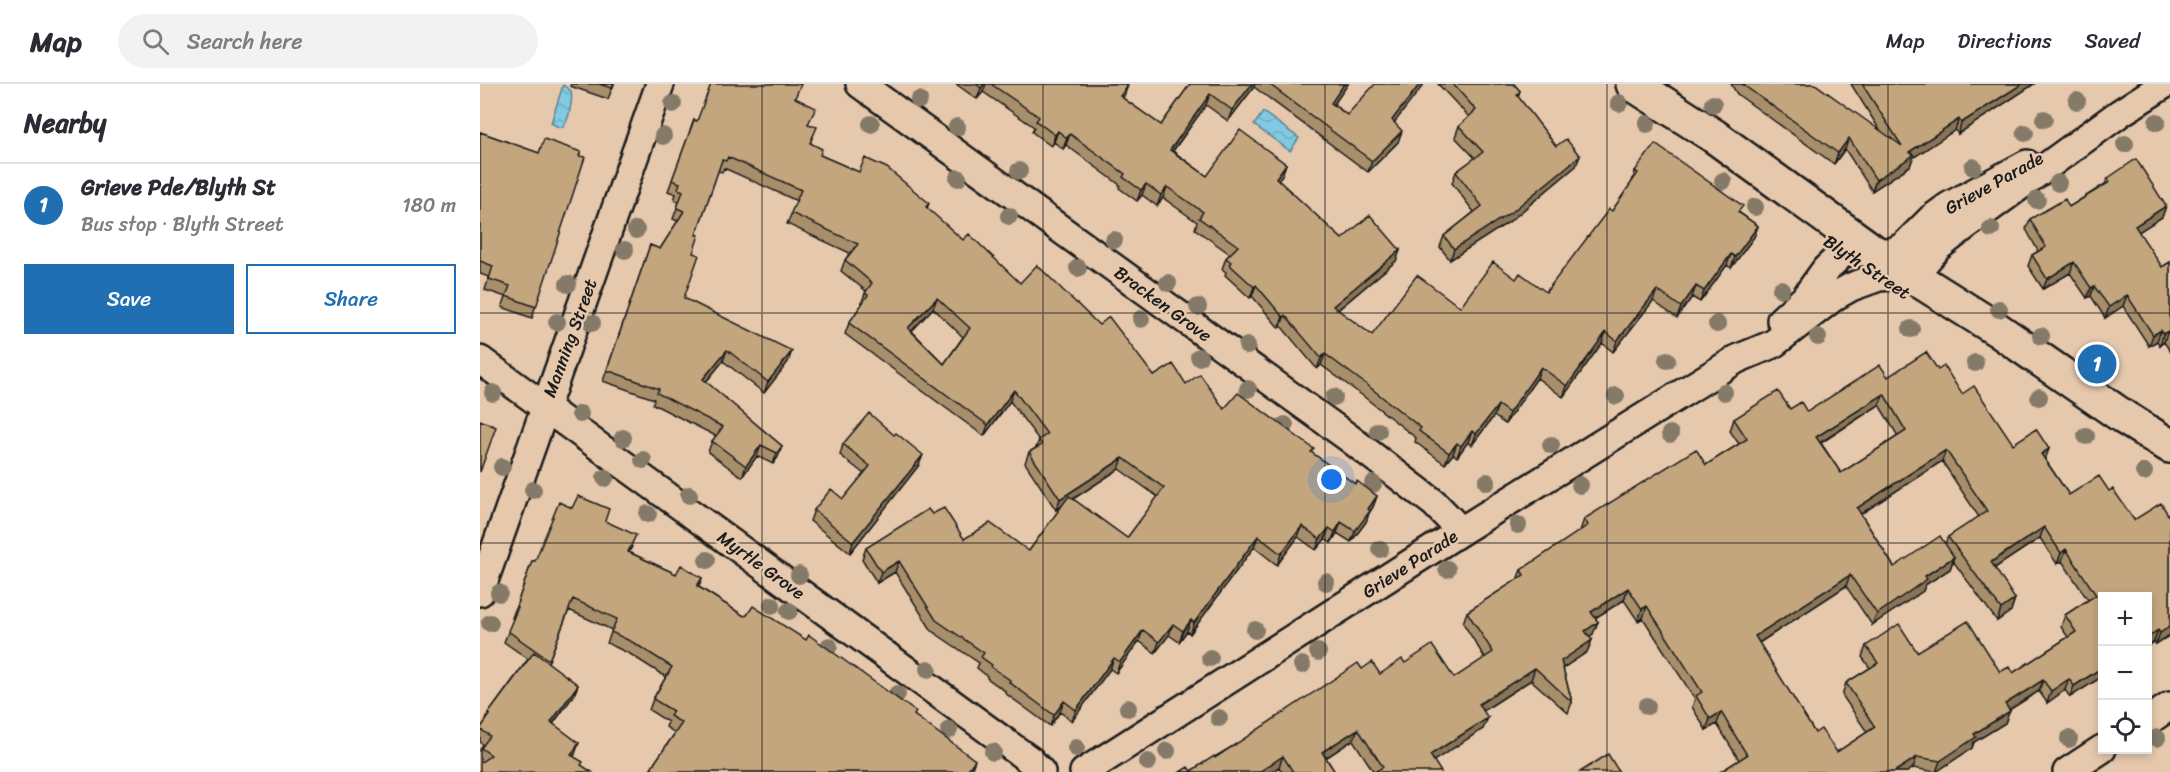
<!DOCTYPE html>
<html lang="en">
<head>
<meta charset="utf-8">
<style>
  body { margin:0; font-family:Sriracha,sans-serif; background:#f2f2f3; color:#2b2b33 }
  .controls { position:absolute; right:18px; bottom:18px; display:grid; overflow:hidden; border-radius:0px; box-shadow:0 3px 9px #0003 }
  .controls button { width:54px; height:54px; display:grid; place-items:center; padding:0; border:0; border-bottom:2px solid #e1e1e2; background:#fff; color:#2b2b33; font:30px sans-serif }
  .you { position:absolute; left:852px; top:396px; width:21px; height:21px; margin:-15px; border:4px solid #fff; border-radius:50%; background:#1a73e8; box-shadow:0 0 0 9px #1a73e833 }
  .badge { display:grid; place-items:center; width:39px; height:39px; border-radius:50%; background:#1f6fb2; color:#fff; font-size:20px; font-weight:700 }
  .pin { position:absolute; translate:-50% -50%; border:3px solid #fff; box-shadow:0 2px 6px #0006 }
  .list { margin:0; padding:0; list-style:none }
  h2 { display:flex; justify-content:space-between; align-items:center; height:78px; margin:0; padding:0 24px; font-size:26px }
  h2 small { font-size:20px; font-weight:400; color:#7c7c81 }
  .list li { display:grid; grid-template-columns:39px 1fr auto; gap:18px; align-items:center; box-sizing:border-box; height:84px; padding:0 24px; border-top:2px solid #e1e1e2 }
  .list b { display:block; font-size:22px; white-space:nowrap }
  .list p { margin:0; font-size:20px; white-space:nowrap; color:#7c7c81 }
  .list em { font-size:20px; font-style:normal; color:#7c7c81 }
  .actions { display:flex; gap:12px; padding:18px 24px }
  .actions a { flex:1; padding:14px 0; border:2px solid #1f6fb2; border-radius:0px; text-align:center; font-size:21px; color:#1f6fb2 }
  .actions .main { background:#1f6fb2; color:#fff }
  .icon { flex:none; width:33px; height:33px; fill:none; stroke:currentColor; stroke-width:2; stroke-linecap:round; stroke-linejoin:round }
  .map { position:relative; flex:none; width:1690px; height:688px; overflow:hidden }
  header { display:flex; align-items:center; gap:36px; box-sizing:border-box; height:84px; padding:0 30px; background:#fff; border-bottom:2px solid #e1e1e2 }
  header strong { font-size:28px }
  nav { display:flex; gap:33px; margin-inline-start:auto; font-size:21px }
  .search { width:420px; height:54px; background:#f2f2f3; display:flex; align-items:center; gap:15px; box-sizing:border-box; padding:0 21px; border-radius:33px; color:#7c7c81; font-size:22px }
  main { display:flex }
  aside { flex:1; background:#fff }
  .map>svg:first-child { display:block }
  .water { fill:url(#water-waves); stroke:#598493; stroke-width:1.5 }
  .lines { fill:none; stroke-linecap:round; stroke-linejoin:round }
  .street-casing { stroke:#1c1c1c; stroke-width:32 }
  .secondary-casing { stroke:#1c1c1c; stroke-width:38 }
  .street { stroke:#e6c9ad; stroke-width:27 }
  .secondary { stroke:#e6c9ad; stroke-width:33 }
  .tree { fill:#857a68 }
  .wall { fill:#a88f6c; stroke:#1c1c1c; stroke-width:1.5; fill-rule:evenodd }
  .shaded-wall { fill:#887458; stroke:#1c1c1c; stroke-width:1.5 }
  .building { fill:#c3a67e; stroke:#1c1c1c; stroke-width:1.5; fill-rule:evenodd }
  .grid { fill:none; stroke:#1c1c1c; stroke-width:1.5; stroke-opacity:0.55 }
  .labels { text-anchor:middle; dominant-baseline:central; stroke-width:5; stroke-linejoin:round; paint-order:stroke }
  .street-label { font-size:18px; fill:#1c1c1c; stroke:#e6c9ad }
</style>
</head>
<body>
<header>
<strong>Map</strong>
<div class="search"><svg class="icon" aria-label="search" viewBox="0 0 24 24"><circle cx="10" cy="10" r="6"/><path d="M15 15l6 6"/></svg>Search here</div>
<nav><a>Map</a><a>Directions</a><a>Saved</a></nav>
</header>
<main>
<aside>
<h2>Nearby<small></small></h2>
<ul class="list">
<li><span class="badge">1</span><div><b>Grieve Pde/Blyth St</b><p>Bus stop · Blyth Street</p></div><em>180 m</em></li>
</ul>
<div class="actions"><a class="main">Save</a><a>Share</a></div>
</aside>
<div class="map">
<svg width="1690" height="688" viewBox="0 0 1690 688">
  <defs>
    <pattern id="water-waves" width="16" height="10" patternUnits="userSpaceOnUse" patternTransform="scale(1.5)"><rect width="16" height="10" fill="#81cae2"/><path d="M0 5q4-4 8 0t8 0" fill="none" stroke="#6fadc1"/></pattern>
  </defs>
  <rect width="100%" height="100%" fill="#e6c9ad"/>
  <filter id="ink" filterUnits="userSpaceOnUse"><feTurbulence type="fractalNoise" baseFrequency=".0167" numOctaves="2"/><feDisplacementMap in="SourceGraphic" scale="12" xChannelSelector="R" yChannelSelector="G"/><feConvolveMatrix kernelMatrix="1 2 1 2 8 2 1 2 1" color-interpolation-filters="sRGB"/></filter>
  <g filter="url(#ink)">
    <!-- water -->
    <path class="water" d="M83,1L91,7C93,16 89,36 83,43H78L71,39Z
      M783,28L819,54L810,67L774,41Z"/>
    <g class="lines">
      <!-- street casing -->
      <g class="street-casing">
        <path id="street" d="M380,0L869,354L954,419L981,447
          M1301,236L1325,214L1346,185L1364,168H1412L1424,162L1451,135L1469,122L1547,80
          M0,276L551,677L561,688
          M0,508L180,0
          M1668,637L1690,622
          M604,688L981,447L1257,275L1293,260L1355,212L1371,203L1399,193L1432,190L1437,187L1458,163L1485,142L1640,29L1685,0
          M1587,688L1622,665"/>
      </g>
      <!-- secondary casing -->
      <g class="secondary-casing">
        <path id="secondary" d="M1153,0L1234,52L1394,168L1518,246L1645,334L1690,362"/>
      </g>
      <!-- street -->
      <use href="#street" class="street"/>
      <!-- secondary -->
      <use href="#secondary" class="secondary"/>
    </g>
    <!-- trees -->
    <g class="tree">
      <circle cx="439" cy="16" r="9"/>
      <circle cx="1597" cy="17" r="9"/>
      <circle cx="1139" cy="19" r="9"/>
      <circle cx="193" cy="20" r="9"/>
      <circle cx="1233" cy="20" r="9"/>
      <circle cx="1564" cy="35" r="9"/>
      <circle cx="1677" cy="38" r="9"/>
      <circle cx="391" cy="40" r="9"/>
      <circle cx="1167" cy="40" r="9"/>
      <circle cx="477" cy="43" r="9"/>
      <circle cx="1545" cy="49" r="9"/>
      <circle cx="183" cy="52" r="9"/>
      <circle cx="1645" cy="60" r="9"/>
      <circle cx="1493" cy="83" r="9"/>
      <circle cx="539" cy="87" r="9"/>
      <circle cx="478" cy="94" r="9"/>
      <circle cx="1243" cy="97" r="9"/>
      <circle cx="1578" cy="99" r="9"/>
      <circle cx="1557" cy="116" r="9"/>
      <circle cx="1275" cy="123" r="9"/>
      <circle cx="529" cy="132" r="9"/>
      <circle cx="1511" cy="145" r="9"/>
      <circle cx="156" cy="146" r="9"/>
      <circle cx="634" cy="156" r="9"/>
      <circle cx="145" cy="166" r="9"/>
      <circle cx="598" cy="184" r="9"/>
      <circle cx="688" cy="199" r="9"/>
      <circle cx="88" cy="200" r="9"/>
      <circle cx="1301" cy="205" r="9"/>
      <circle cx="718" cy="223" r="9"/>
      <circle cx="1519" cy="225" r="9"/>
      <circle cx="661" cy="235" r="9"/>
      <circle cx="77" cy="238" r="9"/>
      <circle cx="112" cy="239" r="9"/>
      <circle cx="1237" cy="240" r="9"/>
      <circle cx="1431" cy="245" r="9"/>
      <circle cx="1561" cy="252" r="9"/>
      <circle cx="1338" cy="253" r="9"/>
      <circle cx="767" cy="262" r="9"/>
      <circle cx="719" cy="273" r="9"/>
      <circle cx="1187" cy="276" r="9"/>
      <circle cx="1495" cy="279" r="9"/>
      <circle cx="1623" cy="288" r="9"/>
      <circle cx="768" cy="305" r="9"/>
      <circle cx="1244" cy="308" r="9"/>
      <circle cx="13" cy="309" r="9"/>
      <circle cx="1136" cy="312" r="9"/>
      <circle cx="854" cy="313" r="9"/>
      <circle cx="1559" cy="313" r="9"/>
      <circle cx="100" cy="330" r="9"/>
      <circle cx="805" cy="341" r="9"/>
      <circle cx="898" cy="347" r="9"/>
      <circle cx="1190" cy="350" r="9"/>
      <circle cx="1606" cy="352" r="9"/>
      <circle cx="143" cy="354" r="9"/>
      <circle cx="1071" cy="361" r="9"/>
      <circle cx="163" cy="376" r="9"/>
      <circle cx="22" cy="383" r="9"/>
      <circle cx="1664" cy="388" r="9"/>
      <circle cx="125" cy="394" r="9"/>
      <circle cx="1007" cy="398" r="9"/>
      <circle cx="893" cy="400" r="9"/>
      <circle cx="1100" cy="401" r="9"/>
      <circle cx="53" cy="406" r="9"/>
      <circle cx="209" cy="411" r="9"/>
      <circle cx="168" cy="430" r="9"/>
      <circle cx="1038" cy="441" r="9"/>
      <circle cx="900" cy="465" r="9"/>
      <circle cx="227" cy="476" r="9"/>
      <circle cx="967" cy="485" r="9"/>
      <circle cx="319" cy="491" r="9"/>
      <circle cx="846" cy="498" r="9"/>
      <circle cx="19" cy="509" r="9"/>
      <circle cx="292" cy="521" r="9"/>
      <circle cx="309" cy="527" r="9"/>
      <circle cx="10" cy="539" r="9"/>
      <circle cx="775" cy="546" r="9"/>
      <circle cx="349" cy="562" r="9"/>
      <circle cx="838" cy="568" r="9"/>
      <circle cx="730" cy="574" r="9"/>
      <circle cx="822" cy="581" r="9"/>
      <circle cx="448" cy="585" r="9"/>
      <circle cx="417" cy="610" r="9"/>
      <circle cx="1167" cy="622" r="9"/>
      <circle cx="648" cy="624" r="9"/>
      <circle cx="739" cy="634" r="9"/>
      <circle cx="469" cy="646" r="9"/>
      <circle cx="1677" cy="654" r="9"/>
      <circle cx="1589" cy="655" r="9"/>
      <circle cx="596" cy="664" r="9"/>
      <circle cx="687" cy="667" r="9"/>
      <circle cx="513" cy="668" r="9"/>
      <circle cx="668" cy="678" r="9"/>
    </g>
    <!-- wall -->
    <path class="wall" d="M91,0H134L128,15L90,2Z
      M476,0H646L648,1L643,14L681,41L710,0H868L854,20L867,31L914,39L918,58L888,88L774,3L748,37L726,21L693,67L727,92L806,80L802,91L798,96L862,155L920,166L916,177L858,226L892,251L980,223L1036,195L1066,208L1132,127L1152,98L1155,87L1260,129L1278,142L1274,153L1251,184L1247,181L1220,218L1212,213L1197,234L1173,217L1133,268L1122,259L1083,313L1057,294L1025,340L1014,332L992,361L988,358L977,373L973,370L965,380L935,358L936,354L883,312L841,281L837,285L801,242L799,244L772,212L770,214L745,191L746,188L742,185L746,174L750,170L715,145L717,138L683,114L677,122L662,111L657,117L639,104L640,101L586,61L583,65L574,58L571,62L552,48L554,43L503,8L497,15Z
      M958,0H1034L1040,7L1038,13L1076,62L1096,82L1029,138L970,176L960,163L964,152L994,128L972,99L976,88L995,74L975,53L979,42L989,33Z
      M1251,0H1335L1401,48L1371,0H1554L1478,50L1475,46L1433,74L1430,82L1392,107L1365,65L1354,80L1257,10Z
      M316,14L329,40L331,59L340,71L449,119L447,125L483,156L540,199L674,292L706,300L744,325L832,369L875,400L897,412L893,423L889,429L886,438L871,458L857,449L851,459L845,455L836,466L818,453L797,481L774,463L710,550L707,547L699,558L689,551L675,569L659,557L636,589L630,585L592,637L580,628L570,642L525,609V607L507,594V592L497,584L499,579L452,547L415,488L397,499L382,475L386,464L452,430L484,455L549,467L582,422L576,426L545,379L549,368L556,364L559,356L530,317L504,352L365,250L369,239L382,220H381L386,207L361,187L365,176L370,169L307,140L317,117L244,84L242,88L238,87L216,151L204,214L308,278L284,309L243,277L226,298L302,362L298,373L293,380L277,372L262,393L228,368L232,357L236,352L173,320L174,315L123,297L170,161L180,165L198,137L193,135L199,118L194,116L196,110L188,107L214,36L217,37ZM453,224L483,253L464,280L432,247ZM639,385L678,413L647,454L593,415Z
      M0,48L59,69L99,72L52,234L22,223L26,213L5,206L9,193L0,190Z
      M1628,94L1686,122L1682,133L1658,148L1682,183L1690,178V267L1684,258L1680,261L1677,257L1669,262L1643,222L1625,234L1611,212L1607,214L1590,189L1563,205L1548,182L1552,171L1558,167L1546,145L1550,135L1589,123L1625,100Z
      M1458,286L1533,360L1565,375L1589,411L1629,407L1654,436L1690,434V551L1676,560L1674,558L1668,562V513H1623V592L1590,613L1585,606L1567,619L1559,607L1529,626L1525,639L1494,658L1492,664L1456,688L1433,684L1427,688H1240L1259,676L1237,640L1226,646L1212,623L1215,615L1163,534L1158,537L1144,516L1115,534L1113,550L1109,553L1112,556L1107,568L1083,584L1092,618L1088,629L1051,596L1003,627V645L894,688L873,656L846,674L855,688H802L799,683L791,688H700L711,687L882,585L900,590L925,579L974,594L1005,574L983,539L987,528L1037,496L1041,486L1100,447L1104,435L1226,381L1259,360L1250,347L1254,335L1310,325L1327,328L1408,293ZM1399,321L1418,352L1361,389L1341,359ZM1462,377L1499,433L1468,453L1465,460L1414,483L1381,430ZM1560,454L1577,480L1582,477L1608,516L1585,531L1581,543L1588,553L1533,589L1520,588L1437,568L1386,562L1382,573L1390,584L1366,599L1362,611L1387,648L1357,668L1335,649L1279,559L1366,502L1392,541L1443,507L1445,501L1470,485L1473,477L1517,537L1531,527L1515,484Z
      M363,360L439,381L370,469L330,437L334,426L363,415L384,390L360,371Z
      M125,437L152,463L149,468L196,490L222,494L219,503L264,532L435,632L491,687L490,688H170L171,684L195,649L186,643L188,638L169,626L173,615L186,593L150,570L127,559L132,546L89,526L68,579L98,601L94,611L73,640L95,670L1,678L0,677V666L3,661L0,658V645L5,638L8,630L48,575L24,558L34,534H32L52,477H55Z"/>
    <!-- shaded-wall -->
    <path class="shaded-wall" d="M504,0H506L503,8L497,15L501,4Z
      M772,0H775L774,3L748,37L752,26Z
      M864,0H868L847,30L851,19Z
      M940,0H944L908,47L912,36Z
      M1542,0H1554L1478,50L1481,39Z
      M648,1L644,12L636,22L640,12Z
      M730,10L726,21L686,76L690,66Z
      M1479,35L1475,46L1433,74L1430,82L1392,107L1396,96L1429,68Z
      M578,47L574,58L571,62L575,51Z
      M922,47L918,58L888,88L892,77Z
      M590,50L586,61L583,65L587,54Z
      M1369,54L1365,65L1354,80L1358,69Z
      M1100,72L1096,82L1029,138L970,176L974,165Z
      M806,80L802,91L792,105L796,94Z
      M666,100L662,111L657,117L661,106Z
      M687,103L683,114L677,122L681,111Z
      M1686,122L1682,133L1651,153L1655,142Z
      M1278,142L1274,153L1251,184L1255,173Z
      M920,166L916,177L849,233L853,222Z
      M1251,170L1247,181L1220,218L1224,207Z
      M1594,178L1590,189L1563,205L1567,195Z
      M776,201L772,212L770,214L774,203Z
      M1216,202L1212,213L1197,234L1201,223Z
      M1614,202L1611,212L1607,214L1611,204Z
      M1177,206L1173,217L1133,268L1137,257Z
      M1647,211L1643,222L1625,234L1629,223Z
      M457,214L453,224L424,255L428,244Z
      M805,231L801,242L799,244L803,233Z
      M1681,246L1677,257L1669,262L1673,251Z
      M1688,247L1684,258L1680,261L1683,250Z
      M1126,248L1122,259L1083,313L1087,302Z
      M247,266L243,277L219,306L223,295Z
      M312,267L308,278L284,309L288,298Z
      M845,270L841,281L837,285L841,274Z
      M1061,283L1057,294L1025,340L1029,329Z
      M534,306L530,317L504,352L508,341Z
      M1404,310L1399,321L1332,364L1336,353Z
      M1018,321L1014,332L992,361L996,350Z
      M992,347L988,358L977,373L981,362Z
      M977,359L973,370L965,380L969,369Z
      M281,361L277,372L262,393L266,382Z
      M302,362L298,373L293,380L297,369Z
      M1569,365L1565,376L1561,370Z
      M1466,366L1462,377L1373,435L1377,424Z
      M443,371L439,381L370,469L373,458Z
      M643,374L639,385L576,426L580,415Z
      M897,412L893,423L889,429L886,438L871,458L875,447L888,425Z
      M861,438L857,449L851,459L855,448Z
      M822,442L818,453L797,481L801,470Z
      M1564,443L1560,454L1507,489L1511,478Z
      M849,444L845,455L836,466L840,455Z
      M778,452L774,463L710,550L714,539Z
      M1586,465L1582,477L1577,480L1581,469Z
      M1474,473L1470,485L1445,501L1443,507L1392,541L1397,530L1445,492Z
      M419,477L415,488L397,499L401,488Z
      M1370,491L1366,502L1271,564L1275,552Z
      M1148,504L1144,516L1107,539L1111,528Z
      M1535,515L1531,527L1517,537L1521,525Z
      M1167,522L1163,534L1158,537L1162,525Z
      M711,536L707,547L699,558L703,547Z
      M1118,538L1113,550L1101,558L1105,547Z
      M693,540L689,551L675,569L679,558Z
      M1690,542V551L1676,560L1680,549Z
      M663,546L659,557L636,589L640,578Z
      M1678,546L1674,558L1668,562V553Z
      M1112,556L1107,568L1077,588L1081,577Z
      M634,574L630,585L592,637L596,626Z
      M1623,583V592L1590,613L1594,602Z
      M1055,584L1051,596L995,632L999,620Z
      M1589,595L1585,606L1567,619L1571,607Z
      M1563,596L1559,607L1521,631L1525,620Z
      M98,601L94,611L67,648L71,638Z
      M584,617L580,628L570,642L574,631Z
      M1530,627L1525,639L1494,658L1492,664L1456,688L1460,677L1494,650Z
      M1241,628L1237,640L1226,646L1230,635Z
      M1008,634L1003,645L946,682L950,671Z
      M878,645L873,656L838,679L842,668Z
      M99,659L95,670L88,681L91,671Z
      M803,672L799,683L791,688H779Z
      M1437,673L1433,684L1427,688H1414Z
      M495,676L491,687L490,688H486Z"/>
    <!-- building -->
    <path class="building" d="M119,0H134L132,4Z
      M231,0H321L315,14L336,24L328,40L337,43L330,59L342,65L340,71L379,88L385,74L407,84L449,119L446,123L483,156L489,150L540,199L557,181L619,241L629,233L674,292L693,280L706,300L720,290L744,325L758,309L834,365L831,368L875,400L877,397L897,412L888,425L890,427L875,447L861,438L855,448L849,444L840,455L822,442L801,470L778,452L714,539L711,536L703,547L693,540L679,558L663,546L640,578L634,574L596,626L584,617L574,631L529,598L530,596L511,583L512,581L501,573L504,569L456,536L419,477L401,488L386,464L448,425L452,430L464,424L484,455L510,439L549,467L589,412L647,454L684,404L643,374L580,415L549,368L562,361L559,356L567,350L534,306L508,341L369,239L388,211L385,209L392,199L365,176L378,160L311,129L321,106L248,73L246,77L242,76L216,151H219L213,169L219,171L204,214L312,267L288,298L247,266L223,295L302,362L297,369L281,361L266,382L232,357L243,343L177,309L179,305L127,286L170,161L180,165L204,127L197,124L203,107L198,105L200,99L192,96L214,36L217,37ZM457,214L490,244L464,280L428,244Z
      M496,0H504L501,4Z
      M511,0H646L648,1L640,12L681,41L710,0H772L752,26L730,10L690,66L727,92L760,46L806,80L796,94L862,155L890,131L920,166L853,222L892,251L937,191L980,223L1013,178L1036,195L1040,189L1066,208L1129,125L1132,127L1158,89L1155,87L1175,60L1263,122L1258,128L1278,142L1255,173L1251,170L1224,207L1216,202L1201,223L1177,206L1137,257L1126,248L1087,302L1061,283L1029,329L1018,321L996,350L992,347L981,362L977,359L969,369L939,347L941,344L887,301L845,270L841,274L805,231L803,233L776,201L774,203L749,180L751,178L746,174L758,162L719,134L723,128L687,103L681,111L666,100L661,106L643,93L645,90L590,50L587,54L578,47L575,51L556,37L559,33Z
      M789,0H864L851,19L867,31L895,0H940L912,36L922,47L892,77Z
      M973,0H1034L1040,7L1037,11L1076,62L1086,55L1100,72L1033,127L974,165L964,152L1002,122L976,88L1003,68L979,42L996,26Z
      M1262,0H1335L1422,62L1382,0H1542L1481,39L1479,35L1429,68L1434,71L1396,96L1369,54L1358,69Z
      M0,48L59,69L64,55L101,68L99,72L105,73L56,223L26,212L30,202L9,195L13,182L0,177Z
      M1656,75L1686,122L1655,142L1682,183L1690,178V250L1688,247L1683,250L1681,246L1673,251L1647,211L1629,223L1614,202L1611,204L1594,178L1567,195L1552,171L1566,163L1550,135L1585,115L1589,123L1630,98L1628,94Z
      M1446,268L1458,286L1464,282L1482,310L1494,302L1533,360L1556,345L1569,365L1561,370L1589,411L1619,392L1629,407L1633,405L1654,436L1681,419L1690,434V542L1680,549L1678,546L1668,553V513H1623V583L1594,602L1589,595L1571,607L1563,596L1525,620L1530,627L1494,650L1496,653L1460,677L1437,673L1414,688H1240L1267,671L1241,628L1230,635L1216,612L1222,608L1167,522L1162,525L1148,504L1111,528L1118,538L1105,547L1112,556L1081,577L1092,618L1055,584L999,620L1008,634L950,671L961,688H895L903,683L878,645L842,668L855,688H813L803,672L779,688H700L708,683L711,687L734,672L735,674L878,579L882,585L892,578L900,590L922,575L925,579L952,561L974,594L1013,568L987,528L1044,491L1041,486L1108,441L1104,435L1216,365L1226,381L1267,355L1254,335L1298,307L1310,325L1321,318L1327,328L1400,281L1408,293ZM1404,310L1426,347L1361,389L1336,353ZM1466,366L1507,427L1468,453L1521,525L1535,515L1511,478L1564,443L1581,469L1586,465L1616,511L1585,531L1596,548L1533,589L1529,583L1520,588L1488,537L1437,568L1419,540L1386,562L1398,579L1366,599L1395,643L1357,668L1341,645L1335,649L1275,552L1370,491L1397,530L1447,495L1445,492L1474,473L1460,452L1414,483L1377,424Z
      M389,329L414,351L416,349L443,371L373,458L334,426L351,405L363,415L390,382L363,360Z
      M0,336L16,343L0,388Z
      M98,412L129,425L125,437L156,451L148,468L196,490L201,481L222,494L217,502L264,532L267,531L273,522L326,556L329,551L436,628L434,631L495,676L486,688H177L171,684L202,639L190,632L193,627L173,615L192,583L154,559L131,548L137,535L93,515L69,576L28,547L38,523H36L52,477H55L79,418L92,424Z
      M54,568L98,601L71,638L99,659L91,671L103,678L101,681L112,688H0V679L11,671L1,664L10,652L0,645L10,631L8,630Z
      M1128,670L1139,688H1100Z"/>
  </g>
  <!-- grid -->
  <path class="grid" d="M282,0V688M563,0V688M845,0V688M1127,0V688M1408,0V688M0,229H1690M0,459H1690"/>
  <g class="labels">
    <!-- street labels -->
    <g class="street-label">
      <text transform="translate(1514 99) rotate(-29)">Grieve Parade</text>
      <text transform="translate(1387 183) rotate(34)">Blyth Street</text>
      <text transform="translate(683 220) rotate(36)">Bracken Grove</text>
      <text transform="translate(90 254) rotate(-70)">Manning Street</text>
      <text transform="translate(930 480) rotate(-33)">Grieve Parade</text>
      <text transform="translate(281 481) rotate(36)">Myrtle Grove</text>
    </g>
  </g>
</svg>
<div class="controls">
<button>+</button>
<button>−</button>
<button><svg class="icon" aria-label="locate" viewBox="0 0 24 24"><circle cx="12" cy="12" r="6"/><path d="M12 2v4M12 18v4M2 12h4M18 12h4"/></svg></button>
</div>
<div class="you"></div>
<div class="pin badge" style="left:1617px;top:280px">1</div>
</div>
</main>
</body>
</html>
